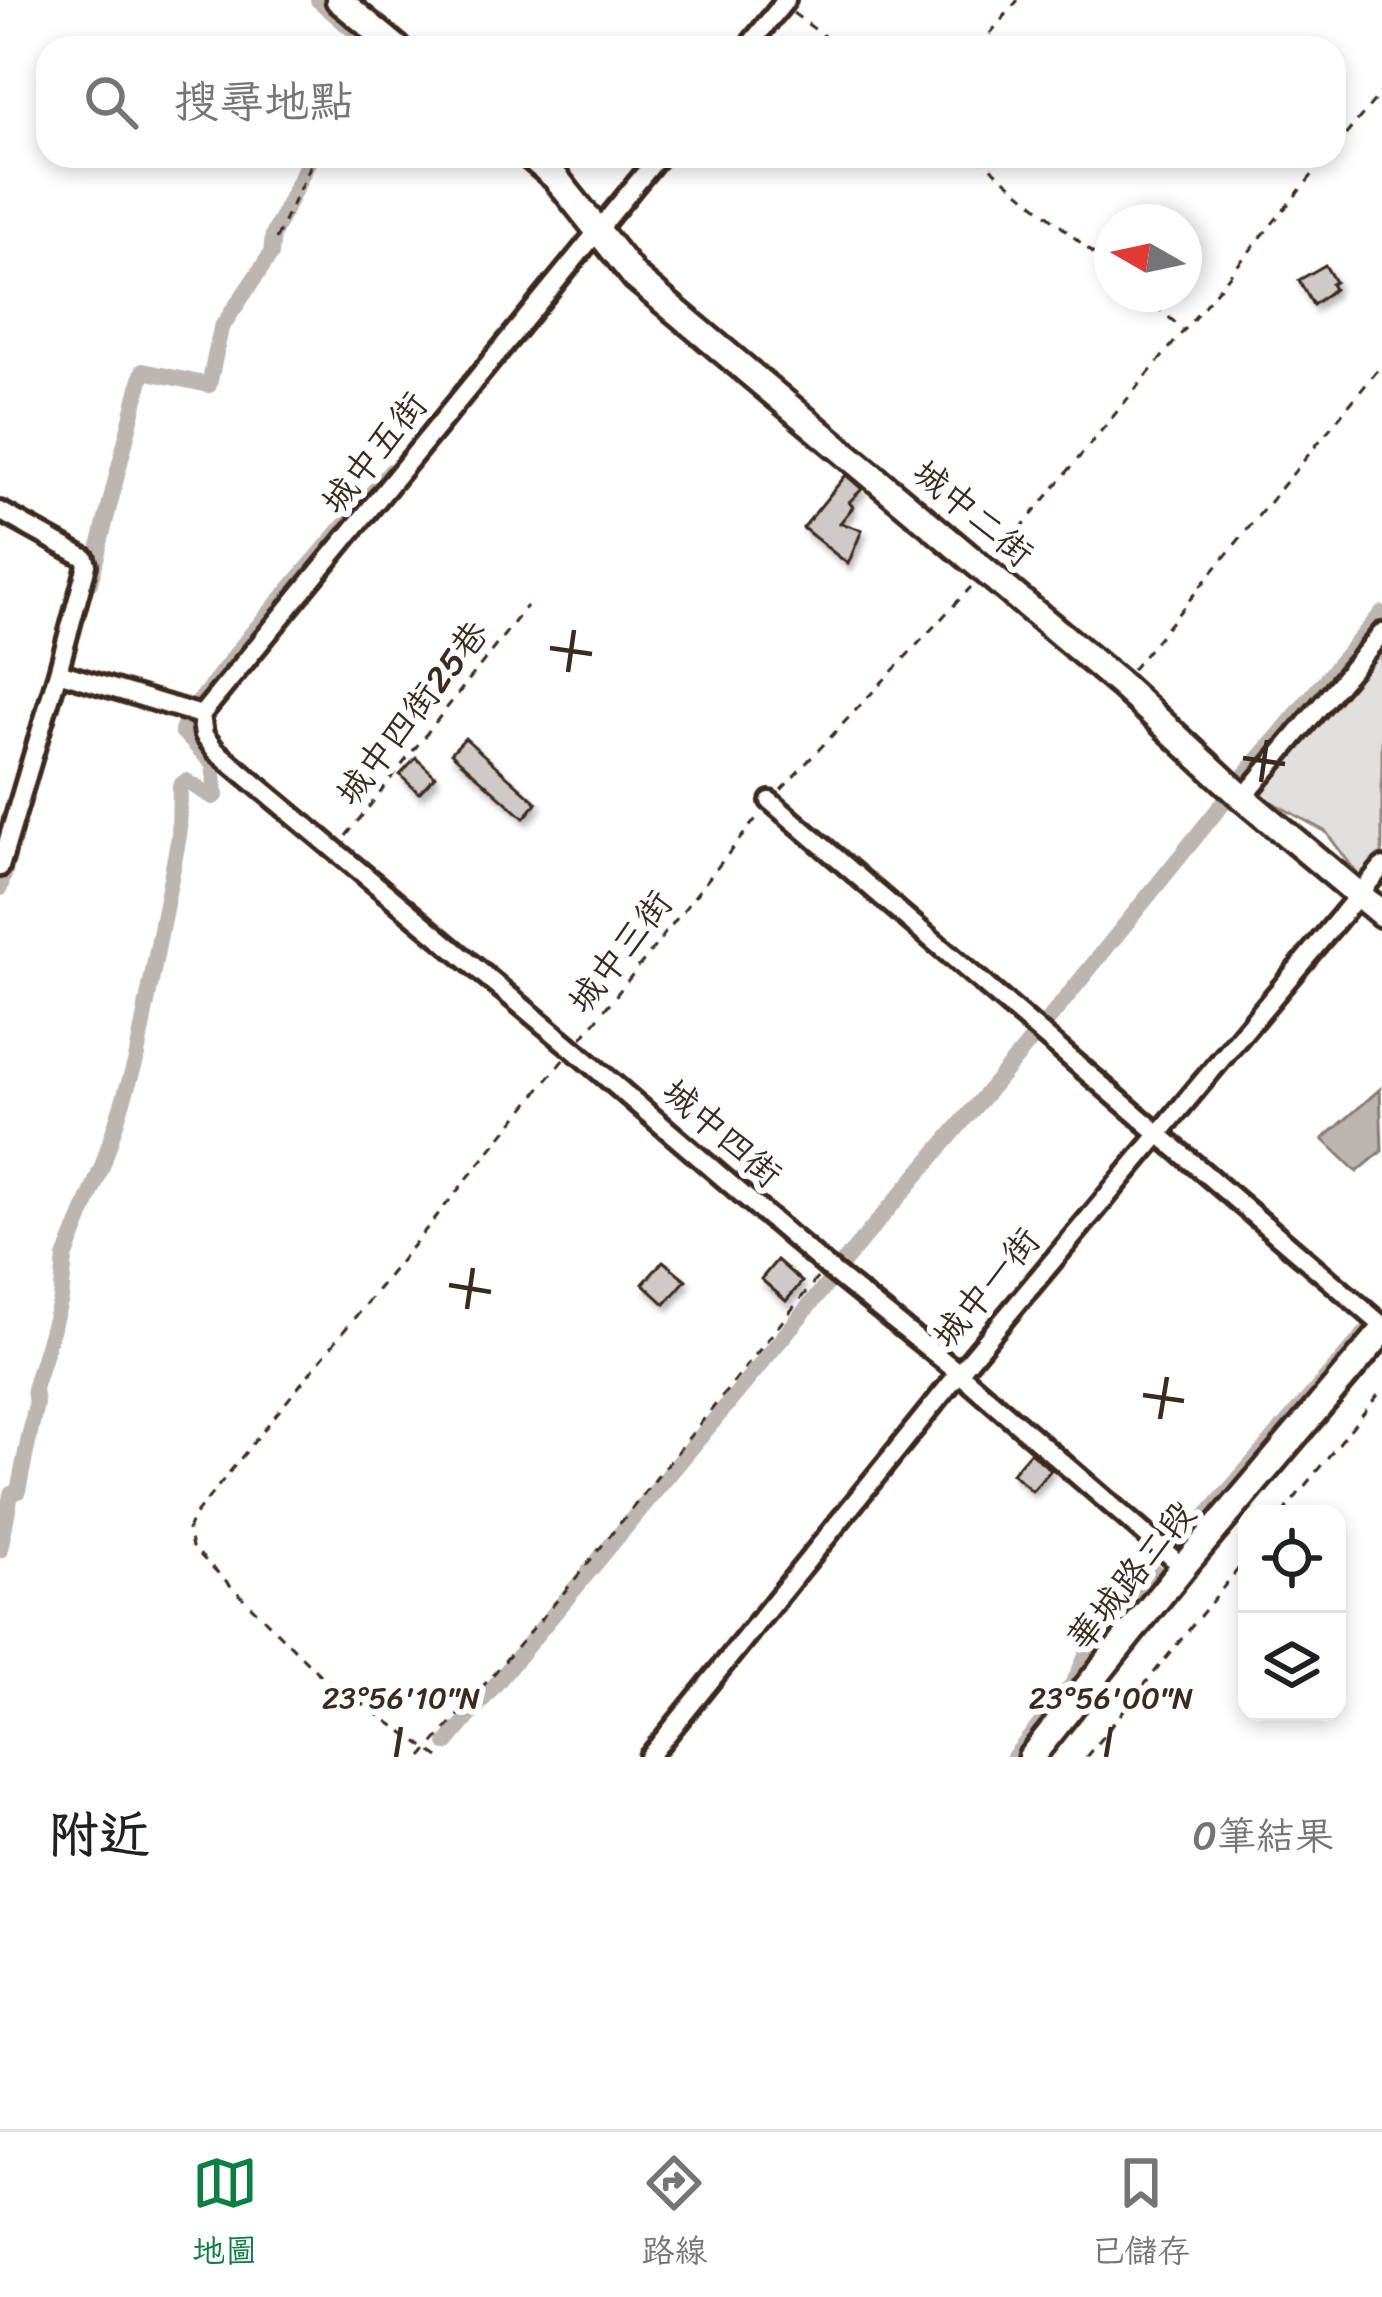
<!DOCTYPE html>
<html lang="zh-TW">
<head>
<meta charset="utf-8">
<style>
  body { margin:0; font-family:Sriracha,"LXGW WenKai TC",sans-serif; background:#f2f2f2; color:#202124 }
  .controls { position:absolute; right:36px; bottom:36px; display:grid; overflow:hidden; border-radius:24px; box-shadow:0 6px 18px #0003 }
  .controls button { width:108px; height:108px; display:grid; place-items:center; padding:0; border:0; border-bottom:3px solid #e0e0e0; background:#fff; color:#202124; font:60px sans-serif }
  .compass { position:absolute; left:1094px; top:204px; width:108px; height:108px; border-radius:50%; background:#fff; box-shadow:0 6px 18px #0003; rotate:279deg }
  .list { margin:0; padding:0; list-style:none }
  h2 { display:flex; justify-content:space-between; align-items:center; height:156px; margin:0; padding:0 48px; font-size:51px }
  h2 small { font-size:39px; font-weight:400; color:#757577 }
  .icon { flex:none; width:66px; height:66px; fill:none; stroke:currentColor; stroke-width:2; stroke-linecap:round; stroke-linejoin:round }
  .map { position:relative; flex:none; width:1382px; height:1757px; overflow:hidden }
  .search { position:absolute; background:#fff; box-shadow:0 6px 18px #0003; left:36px; right:36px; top:36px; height:132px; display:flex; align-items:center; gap:30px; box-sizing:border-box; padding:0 42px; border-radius:36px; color:#757577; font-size:45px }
  .sheet { height:372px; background:#fff }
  nav { display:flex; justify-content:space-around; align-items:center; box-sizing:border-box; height:168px; border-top:3px solid #e0e0e0; background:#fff; font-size:33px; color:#757577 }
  nav a { display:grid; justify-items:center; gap:6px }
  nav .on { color:#0b8043 }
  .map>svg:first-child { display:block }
  .green { fill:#e2e0de; stroke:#8e857e; stroke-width:3 }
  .water { fill:#bcb6b3; stroke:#887e77; stroke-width:3 }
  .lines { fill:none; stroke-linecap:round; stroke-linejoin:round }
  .canal { stroke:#bcb6b3; stroke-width:16 }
  .building { fill:#cfcac7; stroke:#3b2a1e; stroke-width:3; filter:url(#shadow) }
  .street-casing { stroke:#3b2a1e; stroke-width:26 }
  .secondary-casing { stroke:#3b2a1e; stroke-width:33 }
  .path { stroke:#3b2a1e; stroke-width:3; stroke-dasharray:9 9; stroke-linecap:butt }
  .street { stroke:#fff; stroke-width:16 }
  .secondary { stroke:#fff; stroke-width:24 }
  .ticks { fill:none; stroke:#3b2a1e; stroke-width:4.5 }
  .labels { text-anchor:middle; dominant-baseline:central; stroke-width:12; stroke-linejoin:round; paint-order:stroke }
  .street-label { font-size:36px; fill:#3b2a1e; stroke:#fff }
  .ticks-label { font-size:30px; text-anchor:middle; fill:#3b2a1e; stroke:#fff; stroke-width:12; stroke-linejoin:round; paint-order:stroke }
</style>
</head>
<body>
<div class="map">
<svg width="1382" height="1757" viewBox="0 0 1382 1757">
  <defs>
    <filter id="shadow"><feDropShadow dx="3.5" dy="6" stdDeviation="3" flood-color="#0004"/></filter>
  </defs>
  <rect width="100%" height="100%" fill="#fff"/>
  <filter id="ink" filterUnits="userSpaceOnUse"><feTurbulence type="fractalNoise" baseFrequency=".00833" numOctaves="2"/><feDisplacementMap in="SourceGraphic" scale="24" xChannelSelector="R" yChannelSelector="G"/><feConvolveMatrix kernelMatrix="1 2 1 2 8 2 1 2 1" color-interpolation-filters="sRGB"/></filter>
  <g filter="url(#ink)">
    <!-- green -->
    <path class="green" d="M1382,645V855L1361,879L1326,832L1259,795Z"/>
    <!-- water -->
    <path class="water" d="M1380,1089L1382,1151L1357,1172L1323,1139Z"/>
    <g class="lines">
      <!-- canal -->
      <path class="canal" d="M318,0L354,31L358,37L356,48
        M90,583L143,371L209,385L221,328L271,254L273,235L311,156
        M196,706L253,632L391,471
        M1246,774L1382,613
        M0,888L10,854
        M1045,1024L1228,797
        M842,1264L1034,1037
        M1178,1549L1375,1322
        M0,1550L11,1494L18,1491L36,1404L34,1389L61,1299L65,1258L103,1164L136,1060L179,836L180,786L186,781L213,797L216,795L213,764L182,731L187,719
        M447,1743L832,1278
        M1014,1757L1074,1682L1088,1652L1157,1573"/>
    </g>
    <!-- building -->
    <path class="building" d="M1325,265L1335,282L1331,284L1334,289L1313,305L1299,280Z
      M846,475L862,489L849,502L853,507L840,523L862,530L848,564L803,528Z
      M465,738L537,803L524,818L451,753Z
      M416,758L435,776L419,793L400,775Z
      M777,1260L802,1282L786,1301L761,1279Z
      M663,1261L686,1280L665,1304L643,1284Z
      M1030,1452L1051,1470L1032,1491L1012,1473Z"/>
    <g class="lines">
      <!-- street casing -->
      <g class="street-casing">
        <path id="street" d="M747,48L786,0
          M0,511L85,558L87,565L58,672L201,715L204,735L216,751L573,1049L827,1267L959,1373L1183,1567
          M201,715L659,156
          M1243,798L1382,633
          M770,801L1382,1325
          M0,867L58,672
          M649,1757L959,1373L1382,867"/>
      </g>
      <!-- secondary casing -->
      <g class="secondary-casing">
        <path id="secondary" d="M339,0L397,48
          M530,156L555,177L635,277L1120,684L1243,798L1382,914
          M1031,1757L1183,1567L1382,1332"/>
      </g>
      <!-- path -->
      <path class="path" d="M793,13L840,48
        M978,48L1018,0
        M1334,149L1382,91
        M977,156L1112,269
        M276,239L315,156
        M1141,294L1184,330
        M997,557L1328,156
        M1132,670L1382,365
        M781,790L971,587
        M346,836L527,606
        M582,1038L759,815
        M1282,1514L1382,1390
        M422,1757L572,1583L818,1277
        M439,1757L318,1673L192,1547L188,1530L194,1516L564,1059
        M1086,1757L1247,1558"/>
      <!-- street -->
      <use href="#street" class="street"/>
      <!-- secondary -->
      <use href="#secondary" class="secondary"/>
    </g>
  </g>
  <!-- ticks -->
  <path class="ticks" d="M550,648L592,654M568,672L574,630M1243,758L1285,764M1261,782L1267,740M449,1285L491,1292M467,1309L473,1268M1143,1395L1184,1401M1160,1419L1167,1377M396,1757L401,1727M1106,1757L1111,1727"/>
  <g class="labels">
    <!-- street labels -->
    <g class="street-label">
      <text transform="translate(374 453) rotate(-51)">城中五街</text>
      <text transform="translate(973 513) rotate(40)">城中二街</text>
      <text transform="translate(412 713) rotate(-52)">城中四街25巷</text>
      <text transform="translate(620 952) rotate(-52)">城中三街</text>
      <text transform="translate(722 1133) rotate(41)">城中四街</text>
      <text transform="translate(986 1288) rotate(-50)">城中一街</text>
      <text transform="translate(1131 1576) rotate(-51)">華城路二段</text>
    </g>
  </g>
  <g class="ticks-label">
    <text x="401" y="1708">23°56'10"N</text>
    <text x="1111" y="1708">23°56'00"N</text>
  </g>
</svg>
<div class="controls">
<button><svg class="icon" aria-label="locate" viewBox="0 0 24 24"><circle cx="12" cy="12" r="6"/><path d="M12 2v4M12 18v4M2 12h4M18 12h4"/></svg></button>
<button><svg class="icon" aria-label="layers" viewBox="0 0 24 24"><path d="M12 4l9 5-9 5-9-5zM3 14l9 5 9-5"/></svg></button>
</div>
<svg class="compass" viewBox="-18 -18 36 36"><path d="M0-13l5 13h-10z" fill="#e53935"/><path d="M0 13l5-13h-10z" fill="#757577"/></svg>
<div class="search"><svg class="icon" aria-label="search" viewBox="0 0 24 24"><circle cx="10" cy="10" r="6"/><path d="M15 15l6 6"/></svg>搜尋地點</div>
</div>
<section class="sheet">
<h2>附近<small>0筆結果</small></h2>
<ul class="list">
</ul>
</section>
<nav>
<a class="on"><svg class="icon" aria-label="map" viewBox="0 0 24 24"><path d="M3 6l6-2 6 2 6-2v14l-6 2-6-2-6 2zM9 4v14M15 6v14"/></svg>地圖</a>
<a><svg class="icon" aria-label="directions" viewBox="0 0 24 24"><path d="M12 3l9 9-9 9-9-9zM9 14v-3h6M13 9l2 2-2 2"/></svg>路線</a>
<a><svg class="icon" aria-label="saved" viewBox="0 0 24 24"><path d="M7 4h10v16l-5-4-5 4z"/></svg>已儲存</a>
</nav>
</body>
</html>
